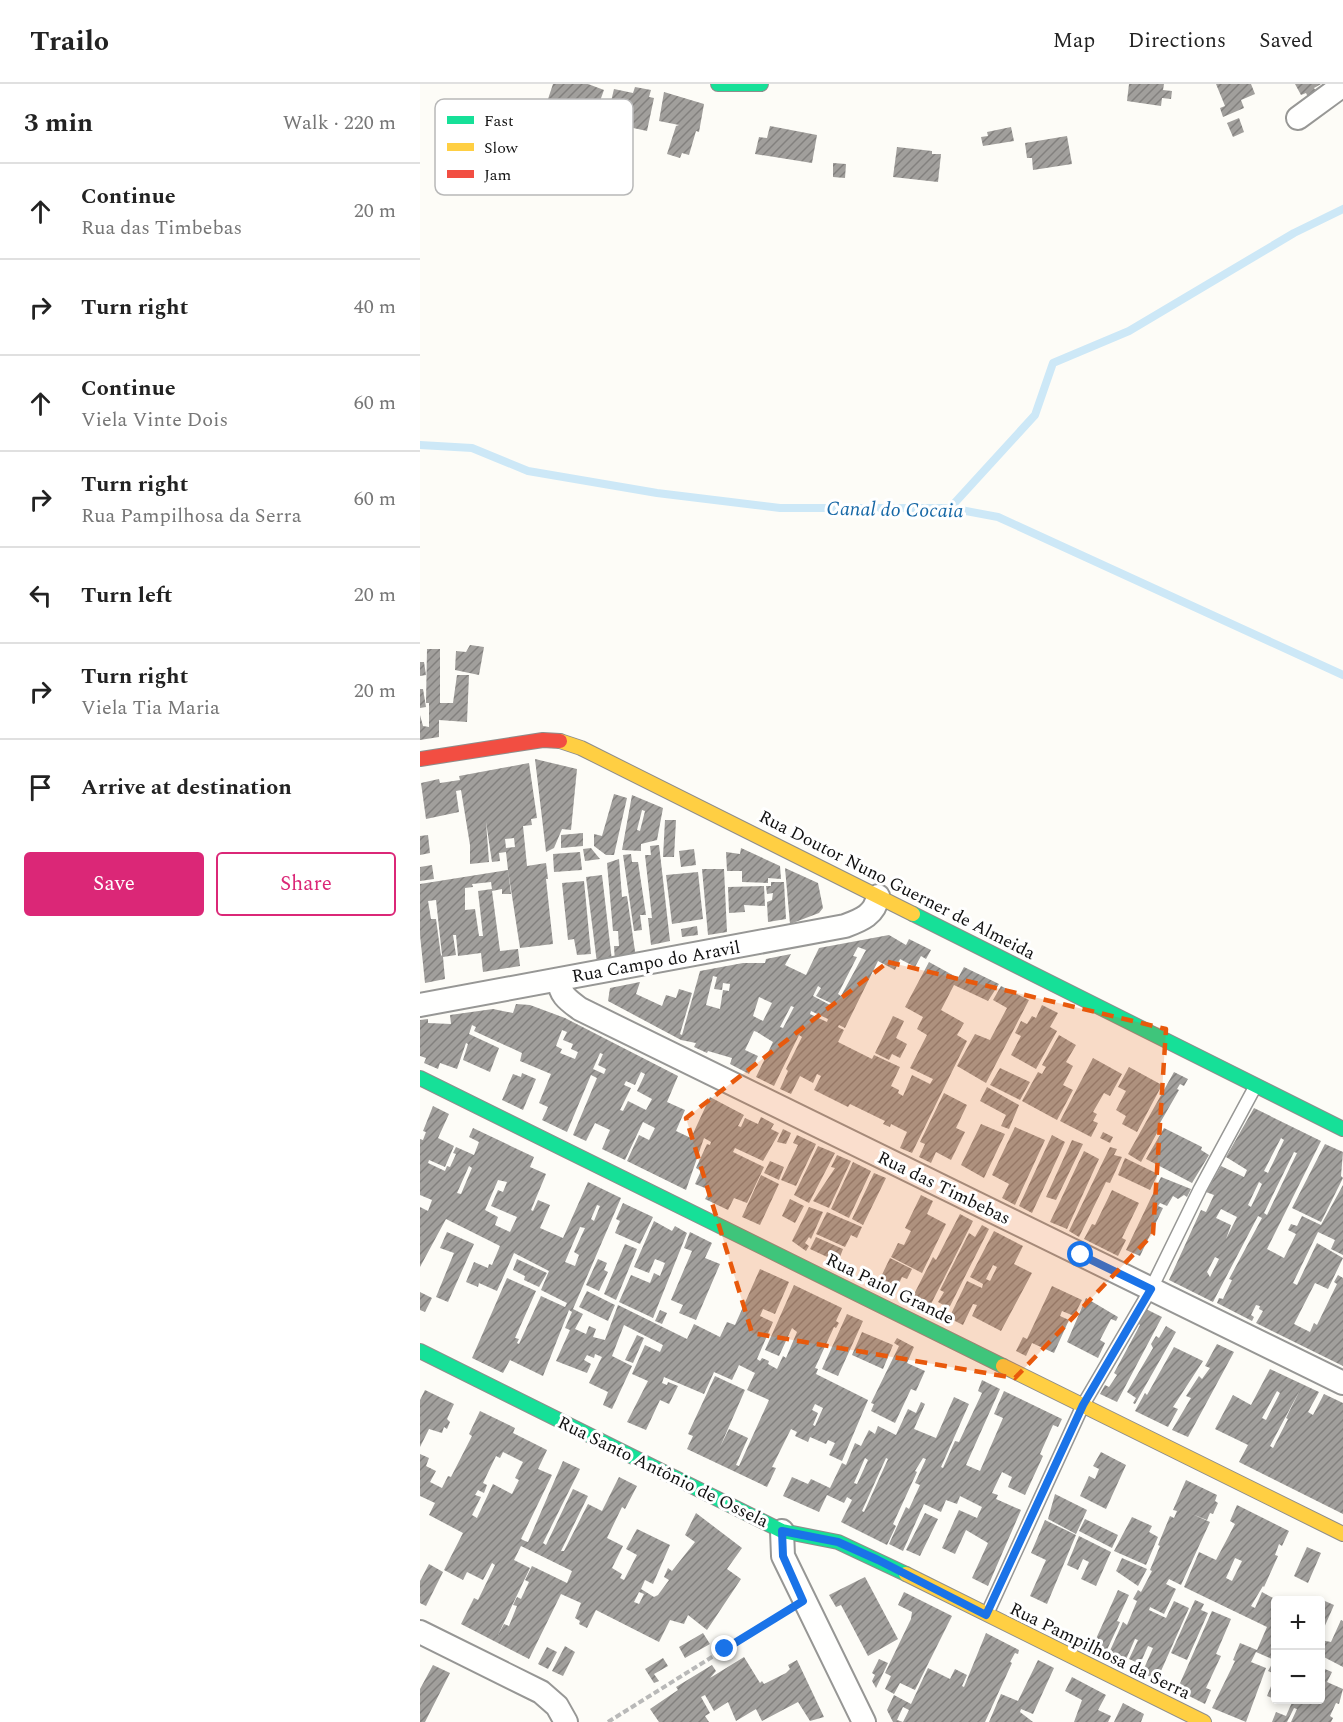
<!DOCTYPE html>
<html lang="en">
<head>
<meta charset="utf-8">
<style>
  body { margin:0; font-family:Spectral,serif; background:#f6f6f6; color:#222 }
  .controls { position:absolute; right:18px; bottom:18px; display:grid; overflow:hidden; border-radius:6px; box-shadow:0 3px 9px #0003 }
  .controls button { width:54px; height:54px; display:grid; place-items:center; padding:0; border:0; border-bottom:2px solid #e0e0e0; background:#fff; color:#222; font:30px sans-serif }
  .stop { position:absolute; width:18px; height:18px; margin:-14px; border:4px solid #1a73e8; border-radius:50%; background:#fff }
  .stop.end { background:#1a73e8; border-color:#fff; box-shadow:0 2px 6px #0008 }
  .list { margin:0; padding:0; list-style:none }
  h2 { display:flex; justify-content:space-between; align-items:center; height:78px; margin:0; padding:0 24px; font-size:26px }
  h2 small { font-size:20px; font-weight:400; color:#767676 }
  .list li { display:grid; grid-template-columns:39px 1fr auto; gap:18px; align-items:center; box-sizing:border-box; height:96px; padding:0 24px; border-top:2px solid #e0e0e0 }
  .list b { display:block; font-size:22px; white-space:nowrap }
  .list p { margin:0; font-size:20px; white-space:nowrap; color:#767676 }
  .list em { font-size:20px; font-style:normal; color:#767676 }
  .actions { display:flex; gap:12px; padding:18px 24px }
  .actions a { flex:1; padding:14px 0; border:2px solid #db2777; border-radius:6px; text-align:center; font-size:21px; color:#db2777 }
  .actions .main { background:#db2777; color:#fff }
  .icon { flex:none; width:33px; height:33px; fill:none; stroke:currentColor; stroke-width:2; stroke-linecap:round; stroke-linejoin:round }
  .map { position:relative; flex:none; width:923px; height:1638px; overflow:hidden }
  header { display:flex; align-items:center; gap:36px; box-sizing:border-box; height:84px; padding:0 30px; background:#fff; border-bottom:2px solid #e0e0e0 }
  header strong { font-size:28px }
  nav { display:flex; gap:33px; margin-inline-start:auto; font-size:21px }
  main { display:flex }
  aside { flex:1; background:#fff }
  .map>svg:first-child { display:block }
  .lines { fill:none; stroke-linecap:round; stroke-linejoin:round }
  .stream { stroke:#cde8f7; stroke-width:8 }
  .building { fill:url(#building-hatch); fill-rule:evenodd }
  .lane-casing { stroke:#979795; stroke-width:15 }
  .street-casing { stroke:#979795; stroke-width:26 }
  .fast-casing { stroke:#8e8d8b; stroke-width:16 }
  .slow-casing { stroke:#8e8d8b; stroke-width:16 }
  .jam-casing { stroke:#8e8d8b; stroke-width:16 }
  .path { stroke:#b9b9b8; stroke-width:4; stroke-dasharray:6 3; stroke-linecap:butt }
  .lane { stroke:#fffffe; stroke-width:12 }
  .street { stroke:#fffffe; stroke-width:22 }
  .fast { stroke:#16e098; stroke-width:14 }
  .slow { stroke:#ffcf43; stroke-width:14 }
  .jam { stroke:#f24e42; stroke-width:14 }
  .route { stroke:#1a73e8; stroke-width:8 }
  .marked { fill:#e8590c; fill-opacity:0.2; stroke:#e8590c; stroke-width:4.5; stroke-dasharray:12 8; stroke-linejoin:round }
  .labels { text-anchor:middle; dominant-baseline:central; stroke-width:6; stroke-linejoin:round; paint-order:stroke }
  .street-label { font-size:18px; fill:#111; stroke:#fff }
  .water-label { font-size:20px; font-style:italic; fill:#1768a6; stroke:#fff }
  .key { fill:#fff; stroke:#b8b8b8; stroke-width:1.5 }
  .key-label { font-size:16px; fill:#111 }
</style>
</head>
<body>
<header>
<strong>Trailo</strong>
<nav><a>Map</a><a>Directions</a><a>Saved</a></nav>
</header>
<main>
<aside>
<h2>3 min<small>Walk · 220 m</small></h2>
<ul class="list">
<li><svg class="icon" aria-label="ahead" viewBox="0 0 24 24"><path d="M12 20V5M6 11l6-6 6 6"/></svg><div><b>Continue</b><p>Rua das Timbebas</p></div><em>20 m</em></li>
<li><svg class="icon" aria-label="right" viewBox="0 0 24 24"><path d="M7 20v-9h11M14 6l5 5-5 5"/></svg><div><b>Turn right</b></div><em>40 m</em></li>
<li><svg class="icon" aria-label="ahead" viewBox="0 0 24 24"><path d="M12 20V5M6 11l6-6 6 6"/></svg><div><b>Continue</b><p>Viela Vinte Dois</p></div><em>60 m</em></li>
<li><svg class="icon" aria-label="right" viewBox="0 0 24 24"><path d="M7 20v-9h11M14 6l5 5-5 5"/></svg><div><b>Turn right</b><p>Rua Pampilhosa da Serra</p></div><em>60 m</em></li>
<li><svg class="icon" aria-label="left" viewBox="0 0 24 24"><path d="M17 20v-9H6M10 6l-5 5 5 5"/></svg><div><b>Turn left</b></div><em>20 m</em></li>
<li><svg class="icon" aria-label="right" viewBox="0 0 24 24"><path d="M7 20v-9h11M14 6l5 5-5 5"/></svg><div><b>Turn right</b><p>Viela Tia Maria</p></div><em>20 m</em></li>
<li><svg class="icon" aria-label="arrive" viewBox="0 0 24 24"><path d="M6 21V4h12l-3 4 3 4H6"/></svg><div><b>Arrive at destination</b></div></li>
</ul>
<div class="actions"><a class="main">Save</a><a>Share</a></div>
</aside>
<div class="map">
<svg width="923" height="1638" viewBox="0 0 923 1638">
  <defs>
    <pattern id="building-hatch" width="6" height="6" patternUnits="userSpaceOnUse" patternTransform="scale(1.5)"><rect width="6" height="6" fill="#a19f9c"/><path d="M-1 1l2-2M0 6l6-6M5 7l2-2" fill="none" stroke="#82807e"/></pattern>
  </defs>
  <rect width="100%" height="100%" fill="#fdfcf7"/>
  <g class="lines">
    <!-- stream -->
    <path class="stream" d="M0,361L52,364L108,387L237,409L360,424H530L578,433L923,591
      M530,424L615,331L633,279L709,247L874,149L923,125"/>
  </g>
  <!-- building -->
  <path class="building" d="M133,0H168L184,6L173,36L127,18Z
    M709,0H744L743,6L752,7L751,15L742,14L741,22L707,17Z
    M796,0H831L835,10L821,16L824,24L803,33L800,24L805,22Z
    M875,0H901L894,4L898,11L889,15L886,9L881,11Z
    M215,3L231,6L229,13L234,14L227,47L186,38L194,5L213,9Z
    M244,8L284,20L279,48L276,47L269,71L262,69L260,74L247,70L256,42L259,41L239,37Z
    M819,34L824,48L813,53L807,39Z
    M350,42L397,51L392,79L335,70L339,53L347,54Z
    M591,43L594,57L563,62L561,53L568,52L567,48Z
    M647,52L652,80L613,86L612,74H607L605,59Z
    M477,63L512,67V70H521L518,98L473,93Z
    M413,79L426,80L425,94L413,93Z
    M50,561L64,563L59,591L35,586L36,567L46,568Z
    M7,565H20V619H33L37,591H49L47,638L19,636V653L0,656V631L3,642L9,643V619H6Z
    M0,578H4L6,591L0,592Z
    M0,605H3L6,623L0,624Z
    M115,675L157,685L151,746L142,745L134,764L126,768Z
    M109,679L117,734L111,735L112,741L103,742L107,782L126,779L128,795H126L133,860L100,864L88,786L91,810H82V805L72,807L80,867L98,865L100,882L63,888L61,869L38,872L36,851H33L36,871L23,873L25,895L5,899L0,851V800L88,786L86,768L79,769L80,777L72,778L66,738L69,778L50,780V761L41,706L36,707L39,728L6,735L1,699L19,695L20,699L40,696L39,692ZM94,754L95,763L86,764L85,755ZM71,798L72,805L58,807L63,852H59L55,825L45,826V804L53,803L52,800ZM16,816L22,871L21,872L16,835H11L8,817Z
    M194,710L207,714L194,771H186L174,762V750L182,752Z
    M212,711L243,724L237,756L221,760V767L202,766ZM222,726L225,727L220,747L217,746Z
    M245,736H256L254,773H243Z
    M163,749V762L141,764V751Z
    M8,751L10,769L0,771V752Z
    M239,761L250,857L231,861L228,834H232L225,771H231L230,762Z
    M171,764L175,769L180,775L165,777L163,765Z
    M321,764L360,782L361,795L348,794V799L322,798V787H307L306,768L320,770Z
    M274,765L276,781L261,783L259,767Z
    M160,768L162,786L134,788L133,770Z
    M211,770L212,778H218L226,831H220L222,846L214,847L203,771Z
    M199,775L202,813L207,812L216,874L195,878L194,862H199L198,847H193L187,779Z
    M12,781L14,795L0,797V783Z
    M365,784L398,799L403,824L399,829L370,840Z
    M282,785H304L307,848L288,851Z
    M278,788L283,835L252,840L246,791Z
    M182,791L192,877L177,879L166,793Z
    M164,797L171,870L157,871L154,855L148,856L142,799Z
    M351,798H364L366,835L348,838L347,818L352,816L353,809L347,810L346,802H351Z
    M344,802L345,822L324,821L325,828L309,829L308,803Z
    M277,842L278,851L262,853L261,845Z
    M469,851L486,861L489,855L511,866L506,875L501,872L495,883L480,875L475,886L458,877L425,944L419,941L418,943L424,946L418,958L452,975L454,971L480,983L471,1002L479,1006L478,1009L483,1012L492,991L510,1000L513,995L490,984L507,951L497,945L503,933L485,923L509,878L538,894L544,883L579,900L568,917L534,901L521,926L544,939L537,951L547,957L492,1069L480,1064L487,1048L471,1040L470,1043L463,1040L465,1037L430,1020L428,1023L394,1006L401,992L397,990L393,999L380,992L371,1010L360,1005L368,987L366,985L382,953L379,951L354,1002L336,993L353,958L337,948L334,947L325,966L338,972L329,990L310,980L312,974L288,967L287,969L274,963L276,959L261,956L188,917L190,904L220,898L216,910L242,922L246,911L256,914L259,905L272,909L260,950L262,951L280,887L323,879H345L346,875L371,870L365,881L386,891L399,864ZM438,863L446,866L421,912L418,910L437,873L433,872ZM293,892L297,893L294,905L302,906L303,899L310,900L309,907L303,906L300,925L286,921ZM398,902L401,904L396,912L413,920L412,922L393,912ZM339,913L352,919L343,937L333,932ZM371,922L374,923L363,944L360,943ZM391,927L408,935L407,938L390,930Z
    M581,902L609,916L566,999L537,982L555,950L570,956L587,924L573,916Z
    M96,920L110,921L145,934L258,992L247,1018L265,1026L256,1047L271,1054L290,1013L324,1031L318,1042L321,1043L325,1034L338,1040L341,1033L354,1040L351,1045L359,1049L343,1077L315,1064L313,1068L344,1083L327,1119L314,1114L308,1126L285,1115L290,1106L275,1100L281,1087L276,1084L287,1060L290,1061L291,1058L284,1054L266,1106L207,1077L219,1051L229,1056L235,1044L223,1038L205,1076L182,1065L190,1046L175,1039L166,1057L153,1051L177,994L171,991L147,1048L122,1036L128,1023L119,1019L131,990L100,977L102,969L54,947L56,943L52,941L49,950L79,964L70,988L43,976L48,960L46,959L37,985L20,979L18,985L4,979L6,974L0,972V936L8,935V939L31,940L30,931L73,925L93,929ZM142,946L147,948L143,956L153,960L151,965L158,968L155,975L140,969L142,965L136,962ZM180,969L183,970L178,981L186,985L184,990L173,985ZM221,988L225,990L217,1007L232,1015L226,1026L208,1017L203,1027L200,1026L211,1004L204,1001L206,997L215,1001Z
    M622,921L638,929L630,943L637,947L616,985L591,971L601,952L595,949L601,937L607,940L612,932L616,934Z
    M473,932L484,937L476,954L487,960L480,974L472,970L469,976L455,969Z
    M639,951L656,961L646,978L653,982L643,1001L653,1006L637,1036L602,1017L618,988L622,990L626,983L622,981Z
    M673,974L702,990L690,1012L684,1009L673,1028L677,1030L673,1037L678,1039L671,1053L640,1037Z
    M709,983L742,1001L717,1048L702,1040L706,1032L696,1026L706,1007L698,1003Z
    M580,984L610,998L600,1016L570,1001Z
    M754,988L768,995L764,1002L760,1000L757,1005L759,1006L740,1039L742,1040L721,1078L708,1070Z
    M102,989L116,995L103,1026L82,1016L93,990L101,993Z
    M567,1003L599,1021L589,1045L581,1042L586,1031L560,1017Z
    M524,1009L547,1021L536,1044L545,1048L531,1076L516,1068L511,1079L499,1073L505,1060L500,1058Z
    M13,1022L29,1030L18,1054L34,1062L25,1083L9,1076L8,1079L25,1087L27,1082L30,1083L36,1070L33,1069L36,1063L54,1071L59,1058L49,1053L53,1044L114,1073L110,1083L126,1090L111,1126L113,1127L118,1116L130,1121L120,1144L143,1154L168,1098L201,1114L153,1225L163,1230L155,1245L166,1250L169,1242L176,1245L173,1253L185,1256L198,1221L267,1255L274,1240L300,1253L307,1238L315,1241L340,1185L369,1198L355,1230L343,1225L340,1232L353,1238L337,1275L340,1277L342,1274L349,1277L348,1280L357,1285L363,1272L366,1274L377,1248L372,1244L359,1272L345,1266L374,1201L422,1224L416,1237L419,1239L416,1244L414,1243L395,1284L398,1285L396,1290L448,1316L422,1377L409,1371L415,1359L408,1356L406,1360L390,1353L388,1358L375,1352L377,1348L371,1345L352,1383L356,1384L347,1403L267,1365L273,1352L268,1350L295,1292L325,1306L300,1363L309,1345L328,1354L316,1381L319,1382L349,1316L327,1306L335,1289L319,1281L312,1296L294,1288L284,1310L244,1293L242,1299L247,1301L248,1298L258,1302L249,1320L240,1316L226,1346L207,1338L228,1297L212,1290L225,1261L240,1268L243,1261L204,1241L192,1272L212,1282L192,1325L183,1321L188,1308L169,1299L182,1273L175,1270L174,1274L167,1271L164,1276L171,1280L167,1289L136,1277L150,1246L145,1244L152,1228L149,1226L123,1292L90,1276L83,1289L52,1274L87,1194L116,1207L95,1254L99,1255L97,1259L99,1260L121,1212L145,1223L147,1219L121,1206L129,1187L94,1169L77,1207L59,1199L58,1203L46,1198L54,1178L68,1184L69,1180L72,1181L80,1162L26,1135L0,1183V1123L8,1127L12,1116L0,1111V1055L3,1056L6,1048L3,1047ZM49,1082L52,1084L41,1110L37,1109ZM78,1096L87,1098L83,1108L78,1106L71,1122L97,1133L90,1148L75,1141L78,1133L65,1126ZM177,1121L180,1122L174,1137L171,1135ZM160,1143L165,1144L154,1168L159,1171L155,1182L145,1178ZM395,1320L403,1324L395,1342L393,1341L398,1329L392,1326Z
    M834,1024L901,1057L847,1165L864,1174L876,1150L868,1146L871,1140L877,1142L882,1132L901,1141L923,1101V1171L911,1165L915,1156L898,1148L873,1199L877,1201L897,1159L923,1174L908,1205L895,1199L874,1240L890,1248L894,1239L897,1241L917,1200L914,1198L918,1191L923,1194V1282L836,1239L843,1227L839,1225L840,1222L836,1221L831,1231L834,1233L832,1237L797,1219L799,1214L803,1215L812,1196L809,1195L842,1134L838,1132L793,1218L749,1196L781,1126L786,1128L794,1111L786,1108L801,1082L824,1093L827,1086L806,1073ZM861,1054L864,1056L848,1089L844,1087ZM874,1068L877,1069L847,1131L844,1129ZM839,1098L842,1100L831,1123L828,1121ZM801,1125L817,1133L806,1155L811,1141L796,1134ZM795,1173L799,1175L790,1193L787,1188Z
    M561,1040L585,1050L564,1094L541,1081Z
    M595,1043L625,1056L595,1121L582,1114L589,1100L572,1091Z
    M744,1044L782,1063L781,1066L789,1071L772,1099L726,1075Z
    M363,1045L371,1049L366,1060L357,1058Z
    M683,1048L693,1053L690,1059L680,1054Z
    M377,1051L396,1060L376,1102L361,1096L378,1061L373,1059Z
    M632,1051L645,1058L612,1129L599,1122Z
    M652,1056L663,1060L636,1116L626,1113Z
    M905,1060L923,1068L921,1092L923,1094L901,1138L872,1124Z
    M398,1062L415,1069L389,1119L374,1111Z
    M690,1063L697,1065L694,1071L702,1073L690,1099L686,1098L659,1153L649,1147Z
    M664,1067L679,1075L647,1145L630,1138Z
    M417,1071L431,1077L409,1124L393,1117L415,1084L411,1083Z
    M705,1074L738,1090L730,1106L698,1091Z
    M350,1077L364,1083L359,1096L344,1089Z
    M433,1078L451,1087L429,1134L411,1125Z
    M454,1089L466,1094L443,1141L432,1135Z
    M341,1091L359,1100L340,1141L322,1133Z
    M741,1093L771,1105L767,1113L764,1111L758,1115L753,1112L747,1122L740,1119L738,1122L743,1124L720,1172L706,1166Z
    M692,1106L719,1119L702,1154L706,1156L698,1172L664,1155L672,1140L675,1141Z
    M501,1111L513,1117L507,1130L526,1140L502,1189L471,1173L478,1159L484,1161L491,1147L485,1144Z
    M370,1115L384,1122L375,1139L362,1132Z
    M203,1119L233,1133L220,1160L195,1149L200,1137L196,1135Z
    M389,1123L403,1128L391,1155L389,1153L385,1159L389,1162L386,1167L372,1157Z
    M407,1128L442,1143L437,1154L431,1151L425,1163L396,1150Z
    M540,1130L553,1137L509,1224L491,1216L513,1173L516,1176Z
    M234,1137L252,1147L255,1142L267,1149L233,1234L199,1218L211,1191L230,1199L234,1189L240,1192L245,1179L235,1175L229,1189L214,1183Z
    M562,1141L569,1145L529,1224L518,1218L524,1208L520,1206L549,1149L555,1153Z
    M574,1147L603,1162L594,1180L612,1189L581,1247L552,1232L557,1221L553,1220L543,1241L529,1234L547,1197L562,1204L563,1200L550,1193ZM573,1181L577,1183L570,1197L566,1195Z
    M27,1148L54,1160L28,1218L16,1213L34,1169L20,1164Z
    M270,1148L292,1159L285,1174L300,1180L276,1236L259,1229L263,1221L251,1216L272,1167L264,1164Z
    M396,1153L423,1165L418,1178L390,1165Z
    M205,1160L217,1165L196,1216L184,1210Z
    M470,1174L492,1185L487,1195L482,1193L475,1208L458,1199Z
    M97,1175L127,1189L119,1203L104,1196L105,1192L93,1186Z
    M178,1175L187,1179L184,1186L188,1188L179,1207L166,1201Z
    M632,1202L662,1216L654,1232L642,1227L640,1232L649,1236L634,1269L612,1259L606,1272L596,1267L603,1253L607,1255Z
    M167,1207L195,1221L188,1237L159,1223Z
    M0,1208L12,1214L5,1228L0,1226Z
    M666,1214L698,1233L696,1237L691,1235L680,1256L685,1259L678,1274L647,1258Z
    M726,1225L742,1233L697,1318L680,1310L685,1301L689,1303L697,1291L694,1289L720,1241L718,1239Z
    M240,1226L247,1229L242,1240L235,1237Z
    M427,1230L443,1237L418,1292L402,1285Z
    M746,1242L756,1248L715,1320L713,1319L716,1314L707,1308L733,1264L731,1260L736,1252L739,1254Z
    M442,1248L473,1261L463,1285L432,1271Z
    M217,1251L224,1254L213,1279L205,1276Z
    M477,1254L494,1263L487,1279L505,1287L496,1307L491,1305L475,1339L451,1327L454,1320L451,1319L479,1262L474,1259Z
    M797,1260L814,1268L768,1353L752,1346L771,1314L766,1312L779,1292L782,1295L790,1284L785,1282Z
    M754,1263L783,1277L753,1323L758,1325L748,1343L715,1327L725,1309L727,1311Z
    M850,1285L899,1308L888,1328L893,1331L904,1310L923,1319V1430L819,1378L828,1361L795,1345L813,1311L831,1321ZM881,1304L866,1334L868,1335L853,1364L850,1362ZM857,1307L860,1309L846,1336L842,1334Z
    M562,1296L580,1305L546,1381L560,1387L583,1334L574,1330L584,1307L642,1335L638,1343L633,1341L620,1370L623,1372L605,1411L588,1403L592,1393L582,1388L572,1409L578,1411L576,1415L601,1426L568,1502L552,1494L568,1459L546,1446L535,1470L522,1464L539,1426L557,1434L562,1423L540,1412L537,1420L526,1416L521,1428L504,1420L483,1467L469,1460L486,1423L489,1425L500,1401L495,1399L506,1375L503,1374L495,1387L497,1388L473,1440L476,1442L467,1461L421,1438L432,1416L427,1413L424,1419L407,1411L399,1428L363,1412L372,1393L388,1400L391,1395L410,1404L422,1379L426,1381L435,1359L441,1362L449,1346L455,1350L458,1342L476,1351L488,1325L496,1329L501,1318L505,1320L494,1345L516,1354L534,1313L549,1320L521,1383L523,1384L535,1357L539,1358L562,1309L558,1307ZM445,1374L448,1376L437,1400L434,1399ZM466,1374L468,1375L444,1428L442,1427Z
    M5,1306L34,1320L27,1335L30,1338L27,1345L24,1343L22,1349L9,1345L0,1363V1316Z
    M60,1327L95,1344L93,1349L127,1366L118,1385L132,1391L101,1455L105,1457L108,1458L143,1377L160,1385L123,1459L126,1461L153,1405L168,1412L141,1467H144L168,1420L182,1427L199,1393L217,1402L205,1425L202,1423L187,1454L203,1462L192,1484L202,1490L200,1494L204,1496L217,1471L206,1465L217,1445L250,1461L233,1500L225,1496L221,1505L234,1513L238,1511L249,1496L244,1493L248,1484L252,1487L275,1458L265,1451L276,1429L322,1464L307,1485L321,1495L287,1546L268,1531L264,1540L250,1536L239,1558L176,1526L167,1544L159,1540L160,1537L155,1534L161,1519L141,1510L109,1575L41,1540L54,1514L58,1516L75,1481L72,1479L63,1496L47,1488L43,1496L24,1486L43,1449L9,1431L15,1419L0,1412V1370L9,1374L6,1382L16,1387L10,1398L22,1404L28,1392L31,1393L52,1352L49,1350ZM83,1368L103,1378L95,1394L99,1396L92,1410L73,1400L57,1434L52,1431L61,1413L55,1411L58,1406L64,1409L67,1401L63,1399L76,1372L80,1374ZM101,1462L152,1487L147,1499L112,1482L105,1496L109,1498L101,1515L97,1513L93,1521L97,1522L89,1542L84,1540L78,1551L110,1484L94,1476ZM219,1508L224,1510L219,1520L214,1518Z
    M681,1368L706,1381L686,1425L660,1412L669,1392L675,1395L679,1385L673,1382Z
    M766,1396L797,1411L795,1417L798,1419L793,1430L790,1429L787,1436L772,1430L790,1438L761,1501L749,1495L746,1500L756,1505L744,1530L730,1523L729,1526L746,1534L754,1517L769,1524L737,1596L722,1589L733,1564L728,1562L720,1580L709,1575L718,1556L715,1555L704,1580L688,1571L703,1538L707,1541L717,1517L713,1515L718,1506L721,1508L732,1487L730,1486L740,1462L738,1461L750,1432L754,1434L757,1427L753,1426Z
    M635,1410L667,1426L656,1450L628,1435Z
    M817,1421L869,1447L862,1462L859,1460L855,1471L858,1472L844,1503L843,1502L831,1522L835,1524L842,1508L855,1515V1590L848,1587L854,1576L836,1568L831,1578L846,1584L826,1638L792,1624L815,1577L813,1576L820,1559L837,1566L847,1543L764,1503L779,1468L796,1476L815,1440L810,1437ZM815,1474L822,1477L812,1497L806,1494Z
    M505,1429L518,1435L500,1472L486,1466Z
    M712,1433L732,1442L729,1448L738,1453L726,1481L694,1467Z
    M665,1435L698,1451L692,1464L659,1447Z
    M625,1436L656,1451L627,1520L610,1512L626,1476L611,1469Z
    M659,1452L691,1468L676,1502L661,1495L669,1478L663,1475L658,1486L647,1481Z
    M887,1463L901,1469L888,1499L874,1492Z
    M702,1474L727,1485L718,1502L696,1487Z
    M9,1480L23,1488L6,1522L0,1519V1497Z
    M445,1493L478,1555L448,1572L421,1521L416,1523L409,1511Z
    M698,1506L709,1511L697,1537L700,1538L685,1570L668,1561L671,1555L675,1557Z
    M484,1508L532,1532L495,1606L480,1599L474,1610L465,1605L471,1592L465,1589L491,1535L492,1528L478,1521Z
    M898,1514L914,1521L900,1553V1516H897Z
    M775,1516L784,1520L781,1526L788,1529L767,1576L751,1569Z
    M792,1527L811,1535L796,1570L801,1572L786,1604L791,1606L785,1620L757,1606Z
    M921,1536L923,1537V1583L900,1571V1556L911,1558Z
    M283,1549L290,1560L265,1574L259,1563Z
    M566,1549L599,1566L598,1570L595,1569L590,1578L592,1579L565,1638H483L489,1626L483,1623L477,1636L483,1638H473L467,1626L474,1611L491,1620L508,1584L530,1595L535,1585L547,1591L542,1602L544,1603Z
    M145,1562L155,1568L143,1592L132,1587Z
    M127,1563L137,1568L128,1585L118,1580Z
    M324,1573L340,1599L342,1597L344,1600L366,1589L370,1585L368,1581L377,1576L404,1633L390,1637L378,1618L342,1637L336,1625L316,1637L308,1618L294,1627L285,1611L281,1613L290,1629L285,1632L289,1638H239L230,1625L258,1606L256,1603L292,1581L296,1587L290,1594Z
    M243,1574L248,1582L234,1590L239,1597L234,1599L225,1585Z
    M459,1575L468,1579L456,1604L452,1597L455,1591L452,1589Z
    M618,1576L634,1584L613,1630L601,1625L600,1628L613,1638H569L581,1610L598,1617Z
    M13,1581L30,1589L5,1638H0V1605Z
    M900,1583L912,1588L907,1598L923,1605L919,1620L916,1619L910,1632L913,1634L911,1638H871L877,1625L874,1624L867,1638H852L856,1628L866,1632L873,1616H900Z
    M855,1592V1615L847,1612Z
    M652,1593L686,1611L678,1626L691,1632L688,1638H654L662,1616L645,1607Z
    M703,1619L724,1630L721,1638H694Z"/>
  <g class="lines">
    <!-- lane casing -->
    <g class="lane-casing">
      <path id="lane" d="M567,1530L663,1321L731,1205L780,1105L835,1003"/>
    </g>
    <!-- street casing -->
    <g class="street-casing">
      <path id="street" d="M878,34L923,1
        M140,895C138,910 149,917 160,925L923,1299
        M0,921L425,842C441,836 455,831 458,812
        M362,1447L363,1472L444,1638
        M0,1548L121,1608L137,1622L146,1638"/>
    </g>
    <!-- fast casing -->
    <g class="fast-casing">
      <path id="fast" d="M298,0H341
        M493,830L923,1045
        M0,994L583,1282
        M0,1267L362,1447L418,1458L486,1490"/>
    </g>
    <!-- slow casing -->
    <g class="slow-casing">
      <path id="slow" d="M140,657L161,664L493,830
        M583,1282L923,1450
        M486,1490L784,1638"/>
    </g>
    <!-- jam casing -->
    <g class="jam-casing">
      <path id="jam" d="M0,675L123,656L140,657"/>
    </g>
    <!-- path -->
    <path class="path" d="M188,1638L364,1528"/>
    <!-- lane -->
    <use href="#lane" class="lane"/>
    <!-- street -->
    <use href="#street" class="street"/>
    <!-- fast -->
    <use href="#fast" class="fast"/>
    <!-- slow -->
    <use href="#slow" class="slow"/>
    <!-- jam -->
    <use href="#jam" class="jam"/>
  </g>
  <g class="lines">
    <!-- route -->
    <path class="route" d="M305,1565L383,1517L363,1472L362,1447L418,1458L458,1476L566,1531L663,1321L731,1205L661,1171"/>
  </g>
  <!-- marked area -->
  <path class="marked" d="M468,878L746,945L733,1150L595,1294L332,1249L266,1034Z"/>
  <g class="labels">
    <!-- street labels -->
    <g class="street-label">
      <text transform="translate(477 801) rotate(27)">Rua Doutor Nuno Guerner de Almeida</text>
      <text transform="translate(236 878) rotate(-10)">Rua Campo do Aravil</text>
      <text transform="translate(524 1104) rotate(26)">Rua das Timbebas</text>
      <text transform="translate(470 1205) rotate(26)">Rua Paiol Grande</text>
      <text transform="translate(243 1388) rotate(26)">Rua Santo Antônio de Ossela</text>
      <text transform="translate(680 1567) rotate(26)">Rua Pampilhosa da Serra</text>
    </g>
    <!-- water labels -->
    <g class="water-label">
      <text transform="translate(475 426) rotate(1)">Canal do Cocaia</text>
    </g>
  </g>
  <!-- legend -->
  <rect x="15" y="15" width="198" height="96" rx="9" class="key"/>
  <rect x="27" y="32" width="27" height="8" fill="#16e098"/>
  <rect x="27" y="59" width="27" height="8" fill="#ffcf43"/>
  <rect x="27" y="86" width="27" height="8" fill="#f24e42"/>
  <g class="key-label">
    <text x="64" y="42">Fast</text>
    <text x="64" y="69">Slow</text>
    <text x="64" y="96">Jam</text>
  </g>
</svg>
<div class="controls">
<button>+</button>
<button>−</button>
</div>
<div class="stop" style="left:661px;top:1171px"></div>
<div class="stop end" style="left:305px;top:1565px"></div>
</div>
</main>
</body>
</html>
